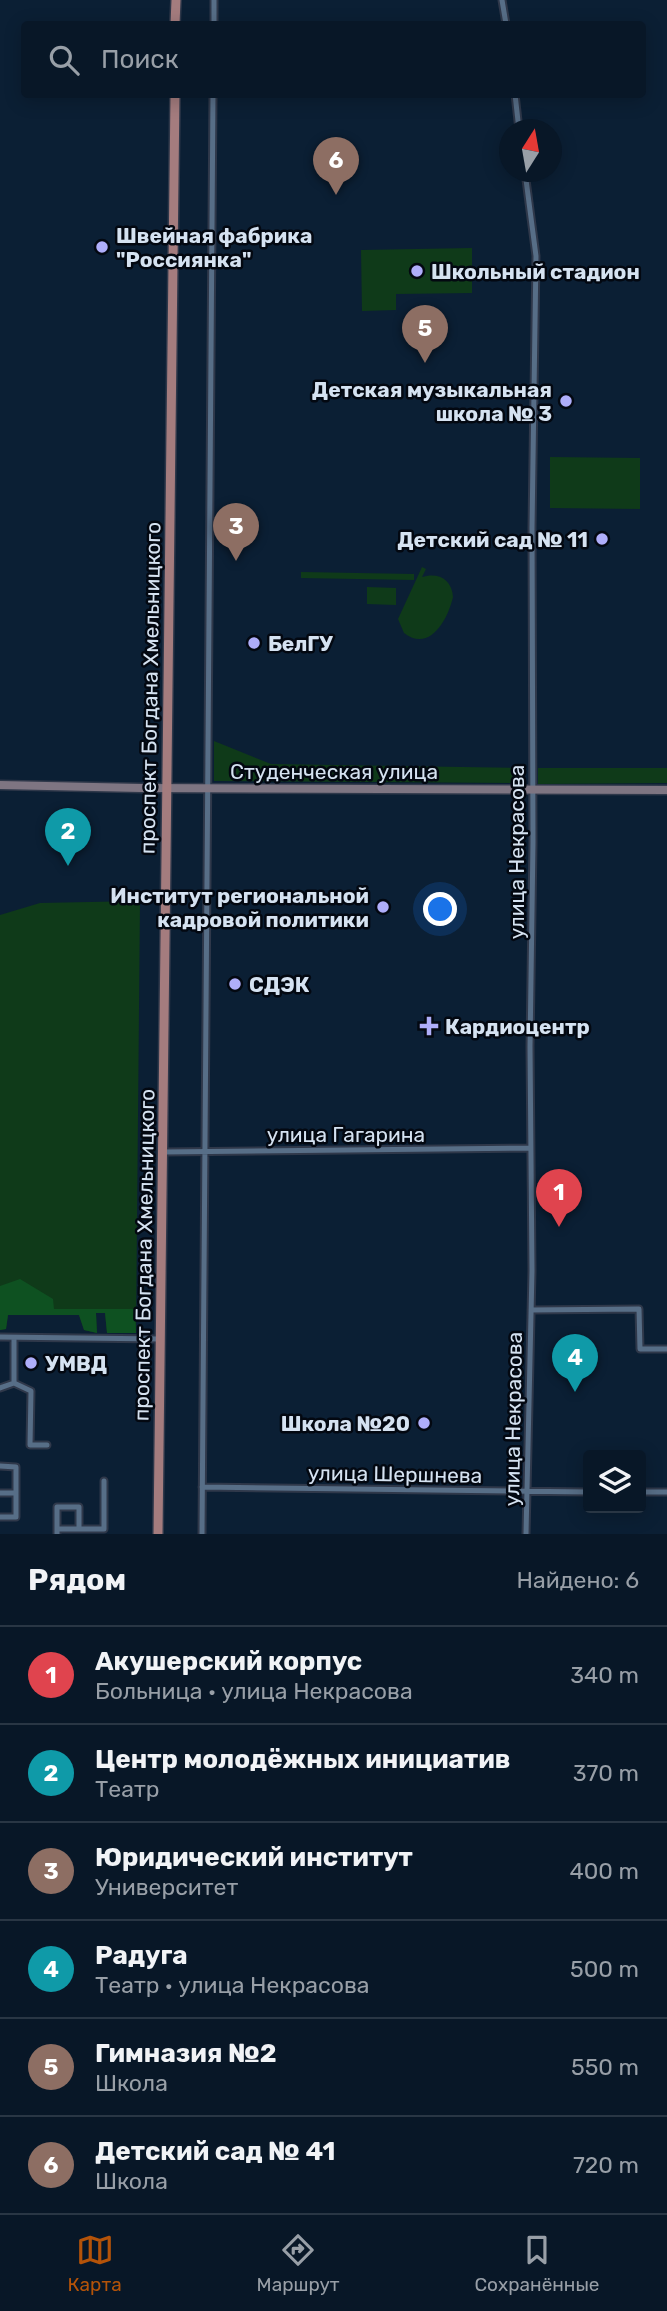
<!DOCTYPE html>
<html lang="ru">
<head>
<meta charset="utf-8">
<style>
  body { margin:0; font-family:Rubik,sans-serif; background:#162433; color:#f1f3f6 }
  .controls { position:absolute; right:21px; bottom:21px; display:grid; overflow:hidden; border-radius:7px; box-shadow:0 4px 18px #0003 }
  .controls button { width:63px; height:63px; display:grid; place-items:center; padding:0; border:0; border-bottom:2px solid #293644; background:#081727; color:#f1f3f6; font:35px sans-serif }
  .compass { position:absolute; left:499px; top:119px; width:63px; height:63px; border-radius:50%; background:#081727; box-shadow:0 4px 18px #0003; rotate:11deg }
  .you { position:absolute; left:441px; top:910px; width:24px; height:24px; margin:-18px; border:5px solid #fff; border-radius:50%; background:#1a73e8; box-shadow:0 0 0 10px #1a73e833 }
  .badge { display:grid; place-items:center; width:46px; height:46px; border-radius:50%; background:#b45309; color:#fff; font-size:23px; font-weight:700 }
  .pin { position:absolute; translate:-50% -58px; filter:drop-shadow(0 2px 4px #0008) }
  .pin::after { content:''; position:absolute; top:37px; width:24px; height:21px; background:inherit; clip-path:polygon(0 0,100% 0,50% 100%) }
  .list { margin:0; padding:0; list-style:none }
  h2 { display:flex; justify-content:space-between; align-items:center; height:91px; margin:0; padding:0 28px; font-size:30px }
  h2 small { font-size:23px; font-weight:400; color:#989fa7 }
  .list li { display:grid; grid-template-columns:46px 1fr auto; gap:21px; align-items:center; box-sizing:border-box; height:98px; padding:0 28px; border-top:2px solid #293644 }
  .list b { display:block; font-size:26px; white-space:nowrap }
  .list p { margin:0; font-size:23px; white-space:nowrap; color:#989fa7 }
  .list em { font-size:23px; font-style:normal; color:#989fa7 }
  .icon { flex:none; width:38px; height:38px; fill:none; stroke:currentColor; stroke-width:2; stroke-linecap:round; stroke-linejoin:round }
  .map { position:relative; flex:none; width:667px; height:1534px; overflow:hidden }
  .search { position:absolute; background:#081727; box-shadow:0 4px 18px #0003; left:21px; right:21px; top:21px; height:77px; display:flex; align-items:center; gap:18px; box-sizing:border-box; padding:0 24px; border-radius:7px; color:#989fa7; font-size:26px }
  .sheet { height:679px; background:#081727 }
  nav { display:flex; justify-content:space-around; align-items:center; box-sizing:border-box; height:98px; border-top:2px solid #293644; background:#081727; font-size:19px; color:#989fa7 }
  nav a { display:grid; justify-items:center; gap:4px }
  nav .on { color:#b45309 }
  .map>svg:first-child { display:block }
  .green { fill:#0f3a19 }
  .forest { fill:#0e5121 }
  .lines { fill:none; stroke-linecap:round; stroke-linejoin:round }
  .street-casing { stroke:#2f384a; stroke-width:9 }
  .secondary-casing { stroke:#2f384a; stroke-width:11 }
  .primary-casing { stroke:#2f384a; stroke-width:12 }
  .street { stroke:#576e87; stroke-width:5 }
  .secondary { stroke:#7e7582; stroke-width:8 }
  .primary { stroke:#a47c7e; stroke-width:9 }
  .poi-dot { fill:#afaefa; stroke:#030811; stroke-width:2.5 }
  .labels { text-anchor:middle; dominant-baseline:central; stroke-width:5; stroke-linejoin:round; paint-order:stroke }
  .poi-label { font-size:21px; font-weight:bold; fill:#d5e2f1; stroke:#030811; text-anchor:start }
  .street-label { font-size:21px; fill:#d5e2f1; stroke:#030811 }
</style>
</head>
<body>
<div class="map">
<svg width="667" height="1534" viewBox="0 0 667 1534">
  <rect width="100%" height="100%" fill="#0b1f34"/>
  <!-- green -->
  <path class="green" d="M472,248V293L396,294V310L362,311L361,250Z
    M550,457L640,458V509L550,508Z
    M422,567L426,569L422,577C438,572 452,579 453,597C448,619 430,653 404,633L398,619Z
    M301,572L414,574V580L301,578Z
    M367,587L396,588V605L367,604Z
    M214,741L271,764L523,768V783L214,781Z
    M538,768H667V783L538,784Z
    M140,901L136,1333H107L105,1313H96L97,1333L84,1330L79,1315H8L6,1329L0,1330V915L40,903Z"/>
  <!-- forest -->
  <path class="forest" d="M20,1279L53,1299L54,1309H135L136,1333H107L105,1313H96L97,1333L84,1330L79,1315H8L6,1329L0,1330V1286Z"/>
  <g class="lines">
    <!-- street casing -->
    <g class="street-casing">
      <path id="street" d="M502,0L506,24
        M214,24V0
        M515,94L519,130
        M525,172L536,256L532,528L533,842L530,1047L532,1271L526,1534
        M163,1152L530,1148
        M531,1310L639,1309L640,1349H667
        M0,1337L160,1339
        M14,1383L31,1391L30,1445H47
        M0,1388L14,1383V1338
        M0,1466L16,1467V1517H0
        M202,1487L588,1492
        M641,1492H667
        M0,1493H16
        M57,1529H79
        M57,1534V1507H79V1529H104V1481
        M202,1534L213,94"/>
    </g>
    <!-- secondary casing -->
    <g class="secondary-casing">
      <path id="secondary" d="M0,785L141,788L667,790"/>
    </g>
    <!-- primary casing -->
    <g class="primary-casing">
      <path id="primary" d="M175,24L176,0
        M158,1534L175,94"/>
    </g>
    <!-- street -->
    <use href="#street" class="street"/>
    <!-- secondary -->
    <use href="#secondary" class="secondary"/>
    <!-- primary -->
    <use href="#primary" class="primary"/>
  </g>
  <!-- markers -->
  <g class="poi-dot">
    <circle cx="102" cy="247" r="7"/>
    <circle cx="417" cy="271" r="7"/>
    <circle cx="566" cy="401" r="7"/>
    <circle cx="602" cy="539" r="7"/>
    <circle cx="254" cy="643" r="7"/>
    <circle cx="383" cy="907" r="7"/>
    <circle cx="235" cy="984" r="7"/>
    <path d="M425.5 1015.5h7v7h7v7h-7v7h-7v-7h-7v-7h7z"/>
    <circle cx="31" cy="1363" r="7"/>
    <circle cx="424" cy="1423" r="7"/>
  </g>
  <g class="labels">
    <!-- poi labels -->
    <g class="poi-label">
      <text x="116" y="235">Швейная фабрика<tspan x="116" dy="24">"Россиянка"</tspan></text>
      <text x="431" y="271">Школьный стадион</text>
      <text x="552" y="389" text-anchor="end">Детская музыкальная<tspan x="552" dy="24">школа № 3</tspan></text>
      <text x="588" y="539" text-anchor="end">Детский сад № 11</text>
      <text x="268" y="643">БелГУ</text>
      <text x="369" y="895" text-anchor="end">Институт региональной<tspan x="369" dy="24">кадровой политики</tspan></text>
      <text x="249" y="984">СДЭК</text>
      <text x="445" y="1026">Кардиоцентр</text>
      <text x="45" y="1363">УМВД</text>
      <text x="410" y="1423" text-anchor="end">Школа №20</text>
    </g>
    <!-- street labels -->
    <g class="street-label">
      <text transform="translate(150 688) rotate(-89)">проспект Богдана Хмельницкого</text>
      <text x="334" y="771">Студенческая улица</text>
      <text transform="translate(516 852) rotate(-90)">улица Некрасова</text>
      <text x="346" y="1134">улица Гагарина</text>
      <text transform="translate(144 1255) rotate(-89)">проспект Богдана Хмельницкого</text>
      <text transform="translate(513 1419) rotate(-89)">улица Некрасова</text>
      <text transform="translate(395 1474) rotate(1)">улица Шершнева</text>
    </g>
  </g>
</svg>
<div class="controls">
<button><svg class="icon" aria-label="layers" viewBox="0 0 24 24"><path d="M12 4l9 5-9 5-9-5zM3 14l9 5 9-5"/></svg></button>
</div>
<svg class="compass" viewBox="-18 -18 36 36"><path d="M0-13l5 13h-10z" fill="#e53935"/><path d="M0 13l5-13h-10z" fill="#989fa7"/></svg>
<div class="you"></div>
<div class="pin badge" style="left:559px;top:1227px;background:#e0444e">1</div>
<div class="pin badge" style="left:68px;top:866px;background:#0f9aa8">2</div>
<div class="pin badge" style="left:236px;top:561px;background:#8d6e63">3</div>
<div class="pin badge" style="left:575px;top:1392px;background:#0f9aa8">4</div>
<div class="pin badge" style="left:425px;top:363px;background:#8d6e63">5</div>
<div class="pin badge" style="left:336px;top:195px;background:#8d6e63">6</div>
<div class="search"><svg class="icon" aria-label="search" viewBox="0 0 24 24"><circle cx="10" cy="10" r="6"/><path d="M15 15l6 6"/></svg>Поиск</div>
</div>
<section class="sheet">
<h2>Рядом<small>Найдено: 6</small></h2>
<ul class="list">
<li><span class="badge" style="background:#e0444e">1</span><div><b>Акушерский корпус</b><p>Больница · улица Некрасова</p></div><em>340 m</em></li>
<li><span class="badge" style="background:#0f9aa8">2</span><div><b>Центр молодёжных инициатив</b><p>Театр</p></div><em>370 m</em></li>
<li><span class="badge" style="background:#8d6e63">3</span><div><b>Юридический институт</b><p>Университет</p></div><em>400 m</em></li>
<li><span class="badge" style="background:#0f9aa8">4</span><div><b>Радуга</b><p>Театр · улица Некрасова</p></div><em>500 m</em></li>
<li><span class="badge" style="background:#8d6e63">5</span><div><b>Гимназия №2</b><p>Школа</p></div><em>550 m</em></li>
<li><span class="badge" style="background:#8d6e63">6</span><div><b>Детский сад № 41</b><p>Школа</p></div><em>720 m</em></li>
</ul>
</section>
<nav>
<a class="on"><svg class="icon" aria-label="map" viewBox="0 0 24 24"><path d="M3 6l6-2 6 2 6-2v14l-6 2-6-2-6 2zM9 4v14M15 6v14"/></svg>Карта</a>
<a><svg class="icon" aria-label="directions" viewBox="0 0 24 24"><path d="M12 3l9 9-9 9-9-9zM9 14v-3h6M13 9l2 2-2 2"/></svg>Маршрут</a>
<a><svg class="icon" aria-label="saved" viewBox="0 0 24 24"><path d="M7 4h10v16l-5-4-5 4z"/></svg>Сохранённые</a>
</nav>
</body>
</html>
